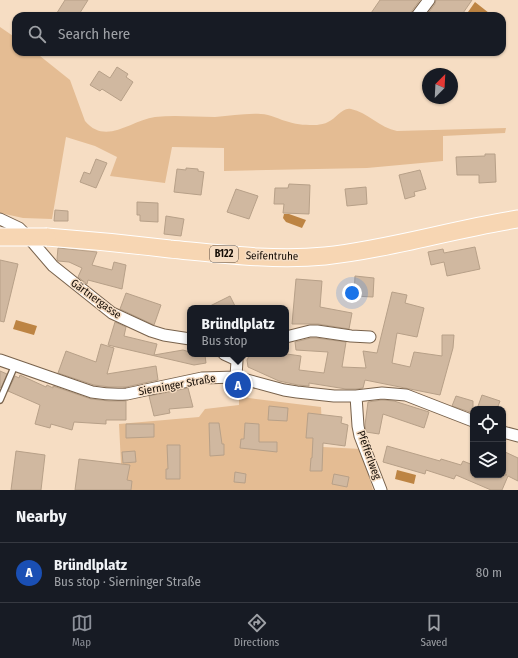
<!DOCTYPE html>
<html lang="en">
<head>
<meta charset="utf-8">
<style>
  body { margin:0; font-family:"Fira Sans Condensed",sans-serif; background:#20242c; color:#f1f3f6 }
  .controls { position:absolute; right:12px; bottom:12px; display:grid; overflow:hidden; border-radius:8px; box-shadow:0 1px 3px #0004 }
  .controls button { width:36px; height:36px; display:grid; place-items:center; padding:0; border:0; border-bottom:1px solid #363941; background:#171b24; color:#f1f3f6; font:20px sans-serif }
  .compass { position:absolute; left:422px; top:68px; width:36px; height:36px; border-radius:50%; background:#171b24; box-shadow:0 1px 3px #0004; rotate:24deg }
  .you { position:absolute; left:352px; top:293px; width:14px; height:14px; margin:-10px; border:3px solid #fff; border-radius:50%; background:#1a73e8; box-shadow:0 0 0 6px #1a73e833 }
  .badge { display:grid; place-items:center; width:26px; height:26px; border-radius:50%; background:#8c9099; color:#fff; font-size:13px; font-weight:700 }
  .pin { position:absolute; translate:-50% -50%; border:2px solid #fff; box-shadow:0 1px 4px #0006 }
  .popup { position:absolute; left:187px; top:305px; width:102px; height:52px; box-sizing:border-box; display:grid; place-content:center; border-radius:8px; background:#171b24; filter:drop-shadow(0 1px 3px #0005); font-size:13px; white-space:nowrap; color:#9ea1a6 }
  .popup b { font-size:15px; color:#f1f3f6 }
  .popup::after { content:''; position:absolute; left:50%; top:100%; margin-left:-8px; border:8px solid transparent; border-top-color:#171b24 }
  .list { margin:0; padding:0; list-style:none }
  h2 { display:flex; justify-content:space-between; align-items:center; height:52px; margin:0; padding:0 16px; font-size:17px }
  h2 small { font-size:13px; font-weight:400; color:#9ea1a6 }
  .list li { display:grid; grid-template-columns:26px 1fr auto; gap:12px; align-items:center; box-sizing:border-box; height:60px; padding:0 16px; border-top:1px solid #363941 }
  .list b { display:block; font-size:15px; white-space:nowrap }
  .list p { margin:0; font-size:13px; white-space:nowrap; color:#9ea1a6 }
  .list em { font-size:13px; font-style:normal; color:#9ea1a6 }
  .icon { flex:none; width:22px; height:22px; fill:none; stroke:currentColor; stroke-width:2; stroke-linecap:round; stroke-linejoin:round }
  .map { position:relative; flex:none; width:518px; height:490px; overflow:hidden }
  .search { position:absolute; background:#171b24; box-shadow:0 1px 3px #0004; left:12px; right:12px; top:12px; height:44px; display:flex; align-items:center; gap:10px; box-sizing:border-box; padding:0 14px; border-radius:12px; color:#9ea1a6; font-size:15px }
  .sheet { height:112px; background:#171b24 }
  nav { display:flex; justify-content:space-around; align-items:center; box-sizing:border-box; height:56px; border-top:1px solid #363941; background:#171b24; font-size:11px; color:#9ea1a6 }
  nav a { display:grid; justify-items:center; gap:2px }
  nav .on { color:#8c9099 }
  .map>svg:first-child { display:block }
  .green { fill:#e4bc93 }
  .water { fill:#bd8443 }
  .building { fill:#d0b8a0; stroke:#b7a088 }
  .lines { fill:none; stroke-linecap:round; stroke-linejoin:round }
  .service-casing { stroke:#78624c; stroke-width:8 }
  .minor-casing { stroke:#78624c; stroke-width:13 }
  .primary-casing { stroke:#fff; stroke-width:19 }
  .service { stroke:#fff; stroke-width:5.5 }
  .minor { stroke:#fff; stroke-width:11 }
  .primary { stroke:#f7d6b3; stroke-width:17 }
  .primary-bridge-casing { stroke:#fff; stroke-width:19; stroke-linecap:butt }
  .primary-bridge { stroke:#f7d6b3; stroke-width:17 }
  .labels { text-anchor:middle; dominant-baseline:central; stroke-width:3; stroke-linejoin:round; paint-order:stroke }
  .shield { fill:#f6ddc3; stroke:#584b3e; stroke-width:1 }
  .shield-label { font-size:10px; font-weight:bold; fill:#140c05 }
  .street-label { font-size:11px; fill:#140c05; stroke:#f6ddc3 }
</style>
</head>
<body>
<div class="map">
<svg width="518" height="490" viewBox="0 0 518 490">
  <rect width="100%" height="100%" fill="#f6ddc3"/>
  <!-- green -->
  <path class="green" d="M0,27L16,38V52H35L70,80L85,121C106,146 131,120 155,117C175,115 195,117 215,117C231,116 245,113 261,114C270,114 280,120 289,122C298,125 307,125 317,125C320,124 325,124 328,122C336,119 342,107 351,109C367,112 380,128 397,131L506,128L505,133L443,136V161L367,168L224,171V148L172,147L165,183L110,176L117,157L95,146L66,137L52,219L23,218L0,213Z
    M239,394L249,398L321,407L323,447L361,449L373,490H120L121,464L119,424L199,417L205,409L239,405Z"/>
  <!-- water -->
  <path class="water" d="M475,2L489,13L487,16H474L468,12Z
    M284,214H289L306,220L302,228L286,222L283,218Z
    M16,320L37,326L34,335L13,329Z
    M397,470L416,475L414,484L395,479Z"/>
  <!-- building -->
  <path class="building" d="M65,0H88L78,16H55Z
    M380,0H420L411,12L410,16H369Z
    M436,0H472L461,16H426L435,4Z
    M117,67L128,74L126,77L133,82L121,101L102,89L100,91L90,85L99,71L110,78Z
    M485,154H495L496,182L479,183V175H457L456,157L485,156Z
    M96,159L107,163L96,188L80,182L84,172L90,174Z
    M186,168L198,169V171L204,172L201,195L174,192L177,169L186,170Z
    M420,170L426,189L414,192L415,196L405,199L399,175Z
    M289,184L310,185L309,214L283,213L284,204H274L275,188H288Z
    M366,187L367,204L347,206L345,189Z
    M236,189L258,196L249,219L227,212Z
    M137,202L158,203V222L140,221V215H137Z
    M55,210L68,211V221H54Z
    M166,216L184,219L181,236L164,234Z
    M475,247L480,269L447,276L444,262L431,265L428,252L443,249L444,253Z
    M58,248L97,252L92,265L112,270L114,262L126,265L122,289L88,280L87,284L78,277L82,268L69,262L58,261L57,259Z
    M0,260L18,264L4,322L0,321Z
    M355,276L374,278L373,297L354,296Z
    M296,279L322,281L320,307L352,313L349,329L318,324H292Z
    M392,292L407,295L405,303L424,308L417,337L397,333L392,363L410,367L414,352L442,356V335H454L453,348L440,395L365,380L363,388L356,389H346L309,383V386L298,385L279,381L248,367L247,360L250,354H287L301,356L299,370L324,373L328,352L296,350L295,342L311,338H316L346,342L342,367L366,368L363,351L377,353Z
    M126,293L161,305L154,325L120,309Z
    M230,296L236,308H206Z
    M115,322L126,327L124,336L157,344L154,355L183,350L190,352V354L205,355L206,363L194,365L108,345Z
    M101,344L114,348L107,374L156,366L158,380L126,387H110L94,385L58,373L66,351L96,362Z
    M0,371L7,374L1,388L0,387Z
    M20,375L46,387L47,385L53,388V386L91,399L109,401H126V420H106V424L74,422L72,430L51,424L50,428L35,424L40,405L8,391L15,376L19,378Z
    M188,388L193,407L169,409L170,413L154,416L149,396Z
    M482,395L500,401L497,409H477Z
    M456,396L473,401V413L452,406Z
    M382,400L394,401L429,412L424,428L383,414L379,434L366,432L365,425L368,402Z
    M269,406L288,408L287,421L268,420Z
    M308,413L342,417L341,423L348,425L345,446L323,443L322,471H310L311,458H312L313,438H306Z
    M209,423H219L222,444H224V455L210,456Z
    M245,423L259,424V442H277V452L240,448L241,439H244Z
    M126,424H154V437L126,438Z
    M167,445H180V479H166V469H168Z
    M387,446L440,461L441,459L461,465L463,461L473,465V475H507L503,473V451L518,458V481L508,476L502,490H491L456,475L454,479L426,470L425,474L383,462Z
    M16,451L45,455L41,490H11Z
    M135,451L136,462L123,463L122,452Z
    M79,459L130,465L127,480L132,481L131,490H75Z
    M235,472L246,474L245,483L234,482Z
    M334,474L349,477L347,487L332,484Z"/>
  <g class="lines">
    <!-- service casing -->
    <g class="service-casing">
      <path id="service" d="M0,400L15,365"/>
    </g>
    <!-- minor casing -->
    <g class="minor-casing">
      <path id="minor" d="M417,16L429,0
        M0,219L19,228L29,238L53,266L112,313L151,331L164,335L190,339
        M286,337L310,331H317L351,336L370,337
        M224,354L237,360L236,377
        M0,360L92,392C104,394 115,395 127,394L202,378L236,377L284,390L297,392L334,396H356L382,393L406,395L473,421
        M356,396L358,426L360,436L381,490
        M503,432L518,436"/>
    </g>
    <!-- primary casing -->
    <g class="primary-casing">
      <path id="primary" d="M47,237C88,240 129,244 170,249C221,254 274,261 325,256C390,249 453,229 518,219"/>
    </g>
    <!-- service -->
    <use href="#service" class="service"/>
    <!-- minor -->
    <use href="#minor" class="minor"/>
    <!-- primary -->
    <use href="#primary" class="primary"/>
    <!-- primary-bridge casing -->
    <g class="primary-bridge-casing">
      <path id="primary-bridge" d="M0,237H47"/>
    </g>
    <!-- primary-bridge -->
    <use href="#primary-bridge" class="primary-bridge"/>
  </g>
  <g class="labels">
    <!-- shield labels -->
    <rect class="shield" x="210" y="246" width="28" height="16" rx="3"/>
    <g class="shield-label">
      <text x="224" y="254">B122</text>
    </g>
    <!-- street labels -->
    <g class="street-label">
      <text transform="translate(272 256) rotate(1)">Seifentruhe</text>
      <text transform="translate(96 299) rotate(36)">Gärtnergasse</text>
      <text transform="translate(177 385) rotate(-10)">Sierninger Straße</text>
      <text transform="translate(369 455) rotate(70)">Pfefferlweg</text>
    </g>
  </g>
</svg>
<div class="controls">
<button><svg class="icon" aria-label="locate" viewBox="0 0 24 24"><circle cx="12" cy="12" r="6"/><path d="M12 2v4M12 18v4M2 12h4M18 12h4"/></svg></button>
<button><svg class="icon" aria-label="layers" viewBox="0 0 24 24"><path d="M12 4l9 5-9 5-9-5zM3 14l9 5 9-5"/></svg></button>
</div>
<svg class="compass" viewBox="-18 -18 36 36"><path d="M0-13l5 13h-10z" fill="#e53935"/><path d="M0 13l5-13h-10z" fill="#9ea1a6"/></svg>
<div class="you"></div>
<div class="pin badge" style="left:238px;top:385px;background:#1a4fb4">A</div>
<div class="popup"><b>Bründlplatz</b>Bus stop</div>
<div class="search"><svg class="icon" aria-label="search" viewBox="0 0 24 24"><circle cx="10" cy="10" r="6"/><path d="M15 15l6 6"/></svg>Search here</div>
</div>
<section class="sheet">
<h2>Nearby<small></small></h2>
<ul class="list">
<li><span class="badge" style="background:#1a4fb4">A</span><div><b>Bründlplatz</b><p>Bus stop · Sierninger Straße</p></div><em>80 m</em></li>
</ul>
</section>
<nav>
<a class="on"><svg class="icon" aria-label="map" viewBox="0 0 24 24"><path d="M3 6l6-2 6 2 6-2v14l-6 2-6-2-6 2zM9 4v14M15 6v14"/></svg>Map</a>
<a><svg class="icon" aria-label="directions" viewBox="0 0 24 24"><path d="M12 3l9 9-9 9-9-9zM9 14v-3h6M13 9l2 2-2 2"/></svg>Directions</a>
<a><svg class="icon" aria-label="saved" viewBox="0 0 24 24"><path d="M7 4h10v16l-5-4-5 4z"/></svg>Saved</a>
</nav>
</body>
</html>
